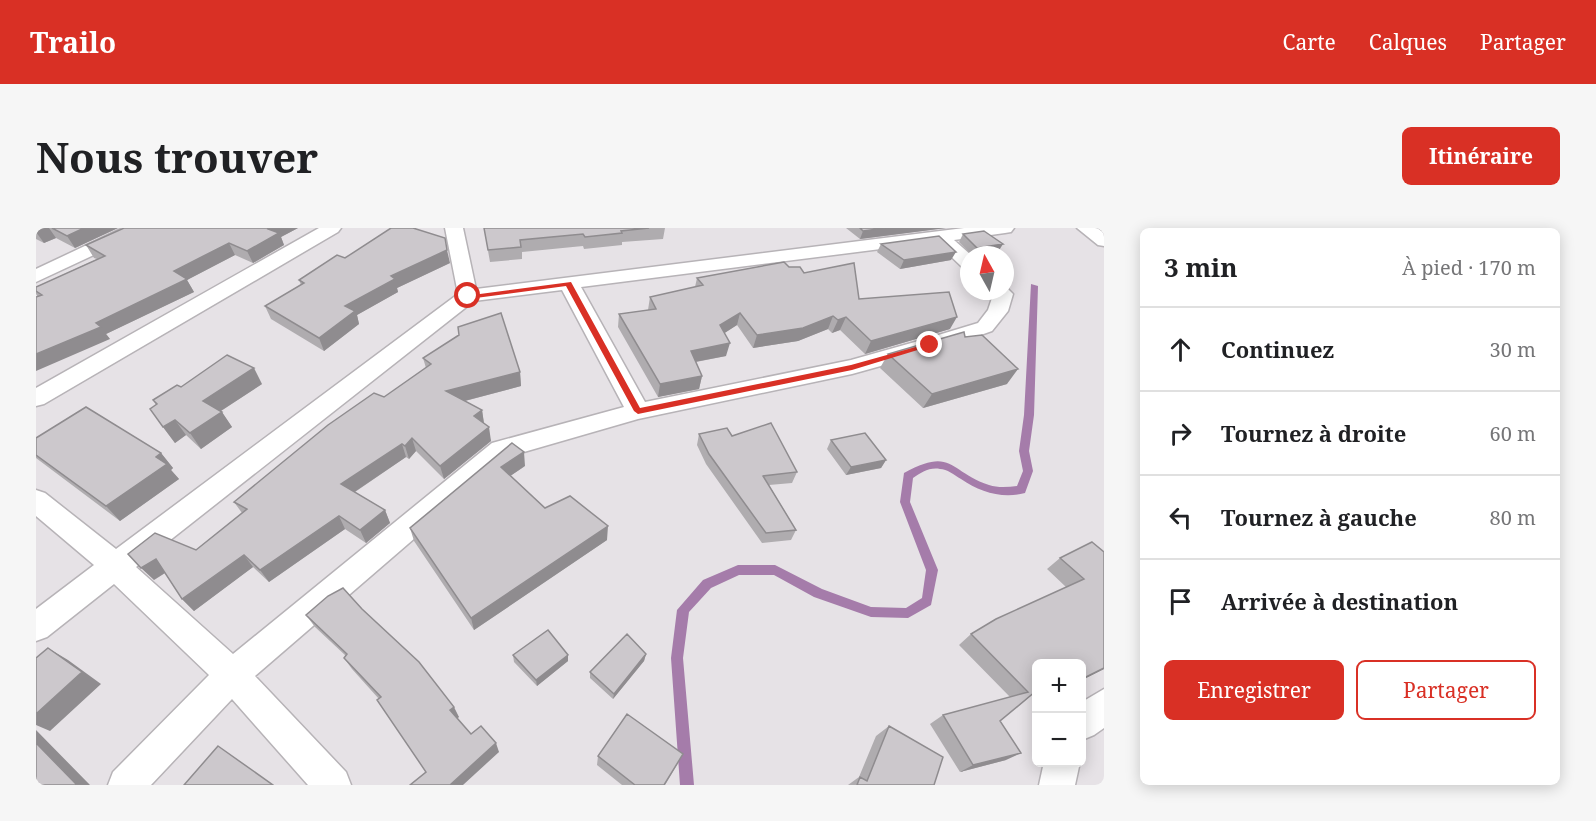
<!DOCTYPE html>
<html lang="fr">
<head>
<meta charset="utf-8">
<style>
  body { margin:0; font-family:"Noto Serif",serif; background:#f6f6f6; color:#202124 }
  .controls { position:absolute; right:18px; bottom:18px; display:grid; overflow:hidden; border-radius:9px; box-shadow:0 3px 15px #0003 }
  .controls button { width:54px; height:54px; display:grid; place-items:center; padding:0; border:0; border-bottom:2px solid #e0e0e0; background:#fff; color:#202124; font:30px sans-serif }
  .compass { position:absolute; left:924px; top:18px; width:54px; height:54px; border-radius:50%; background:#fff; box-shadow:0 3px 15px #0003; rotate:352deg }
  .stop { position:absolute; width:18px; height:18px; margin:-14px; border:4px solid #d93025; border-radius:50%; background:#fff }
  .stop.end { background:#d93025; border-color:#fff; box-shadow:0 2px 6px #0008 }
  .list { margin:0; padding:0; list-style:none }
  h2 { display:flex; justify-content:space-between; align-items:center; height:78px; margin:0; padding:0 24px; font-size:26px }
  h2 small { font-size:20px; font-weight:400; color:#757577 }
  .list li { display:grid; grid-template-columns:39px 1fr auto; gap:18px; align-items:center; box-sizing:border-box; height:84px; padding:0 24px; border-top:2px solid #e0e0e0 }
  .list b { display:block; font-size:22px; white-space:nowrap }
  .list em { font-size:20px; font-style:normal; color:#757577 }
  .actions { display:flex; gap:12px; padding:18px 24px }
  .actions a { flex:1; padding:14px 0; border:2px solid #d93025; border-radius:9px; text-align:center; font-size:21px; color:#d93025 }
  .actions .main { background:#d93025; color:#fff }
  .icon { flex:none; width:33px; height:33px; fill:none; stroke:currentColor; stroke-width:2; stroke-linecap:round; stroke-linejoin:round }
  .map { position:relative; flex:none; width:1068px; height:557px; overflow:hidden; border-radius:9px }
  header { display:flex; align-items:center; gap:36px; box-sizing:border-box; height:84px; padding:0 30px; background:#d93025; color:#fff }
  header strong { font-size:28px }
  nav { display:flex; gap:33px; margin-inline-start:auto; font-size:21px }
  .intro { display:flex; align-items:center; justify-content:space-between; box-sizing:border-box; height:144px; padding:0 36px }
  h1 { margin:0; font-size:42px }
  .button { padding:15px 27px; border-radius:9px; background:#d93025; color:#fff; font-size:21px; font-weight:700 }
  main { display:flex; gap:36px; padding:0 36px }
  aside { flex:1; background:#fff; border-radius:9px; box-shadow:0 3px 15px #0003 }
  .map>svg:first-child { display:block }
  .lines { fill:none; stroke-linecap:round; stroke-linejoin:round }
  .stream { fill:#a57caa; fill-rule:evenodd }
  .street-casing { stroke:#b7b3b7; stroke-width:3 }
  .street { fill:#fff; fill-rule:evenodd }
  .wall { fill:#afacaf }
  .shaded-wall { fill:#8f8c8f }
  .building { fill:#ccc8cc; stroke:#8f8c8f; stroke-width:1.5 }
  .route { fill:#d93025 }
</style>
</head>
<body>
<header>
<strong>Trailo</strong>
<nav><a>Carte</a><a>Calques</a><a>Partager</a></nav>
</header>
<div class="intro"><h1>Nous trouver</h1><a class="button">Itinéraire</a></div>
<main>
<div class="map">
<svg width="1068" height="557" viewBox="0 0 1068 557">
  <rect width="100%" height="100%" fill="#e6e2e6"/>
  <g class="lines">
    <!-- stream -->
    <path class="stream" d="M995,56L1002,58L998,187L993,223L997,243L989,265C966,271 944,264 925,251C918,247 911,241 904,241C893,239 885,245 877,250L874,274L902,342L895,377L872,390L835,389L778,369L738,347H703L675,360L653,384L647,430L658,557H644L635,430L641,382L667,352L702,337H739L786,361L835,379L870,380L886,370L890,342L864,274L868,245C917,218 913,244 953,257C962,260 972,259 981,258L987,243L983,223L988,187Z"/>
    <!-- street casing -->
    <g class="street-casing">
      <path id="street" d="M87,0H110L107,4L0,54V41Z
        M283,0H305L302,4L8,176L0,178V160Z
        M409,0H427L440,61L928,0H978L975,4L969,5L918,12L935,27H933V41L926,39L900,14L545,59L609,174L815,132L886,112L942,95L952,82L957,67L954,63H969V58L977,66L972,83L956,103L902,122L816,146L602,191L474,228L219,448L310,544L315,557H272L196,471L115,557H72L77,544L173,447L78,356L11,409L0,413V381L58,337L0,288V262L9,265L80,321L422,66ZM526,62L588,179L456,215L197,426L100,339L438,73Z
        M1041,0H1061L1068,5V18L1062,17Z
        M1068,461V500L1058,507L1046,512V474Z
        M1008,534H1044L1039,557H1003Z"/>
    </g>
    <!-- street -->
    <use href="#street" class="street"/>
  </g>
  <!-- wall -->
  <path class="wall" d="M0,0H82L39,20L20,10L8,15L0,11Z
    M88,0H262L245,9L248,17L217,35L199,27L151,52L158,64L70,106L74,111L2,69L0,66V59L61,31L58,30L50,17Z
    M448,0H629L627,11L586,14V17L548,21L547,18L486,24V31L454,34Z
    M810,0H910L824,11Z
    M927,6L962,24L943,27H936L923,14Z
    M845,16L915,32L864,41L841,24Z
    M309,30L414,35L361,60L362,64L321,87L323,96L288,123L235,91L229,78L265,57L263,52Z
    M753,39L823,71L914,101L829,126L804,102L796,105L792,101L762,113L717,120L701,97L688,105L690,128L660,134L666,148L663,161L622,169L582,99L583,86L612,82L614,69L659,59L661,50Z
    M929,109L971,156L887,180L844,140L852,126Z
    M387,130L484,144L485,158L429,173L446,182L448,195L455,213L408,251L380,223L373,231L370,229L319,264L349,282L354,295L330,315L309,301L233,354L217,339L158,383L146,371L129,345L118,352L160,322L206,285L198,274L390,140Z
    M226,156L185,183L196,199L165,221L150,207L139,215L127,199L120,177L117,172L145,159Z
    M663,206L696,208L761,244L756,255L733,257L760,302L755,312L726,315L670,236L661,217Z
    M0,210L125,225L137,240L135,242L143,251L84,293L0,230Z
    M795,212L850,232L845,240L810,247L791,221Z
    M489,238L474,248L509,280L571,312L438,402L378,313L374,300Z
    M1068,324V441L1046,452V435H1000V463L964,493L970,532L924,544L894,496L907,487L974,469L923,417L935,406L1030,359L1011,341L1024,330Z
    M270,387L423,489L421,490L435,506L463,524L390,544L343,471L316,441L308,430L310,428L279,399Z
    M610,426L608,433L577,471L554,450V444Z
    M477,427H532V433L501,458L478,434Z
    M853,498L898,557H812L823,549L840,508Z
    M562,528L642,535L629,557H586L561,537Z"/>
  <!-- shaded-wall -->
  <path class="shaded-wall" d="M7,0H13L20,10L8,15L0,4V3Z
    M48,0H82L39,20L31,8Z
    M233,0H262L245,9L248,17L217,35L211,23Z
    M849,0H910L824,11L827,3Z
    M193,15L199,27L151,52L158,64L70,106L74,111L0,143V126L60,95L138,43Z
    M967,16L962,24L937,27L941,20Z
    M411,22L414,35L361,60L362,64L321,87L323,96L288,123L283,110L309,78L355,48Z
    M920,24L915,32L864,41L868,32Z
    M704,85L701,97L681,110L684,97Z
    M797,88L792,101L762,113L717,120L721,107Z
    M810,89L804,102L796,105L802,92Z
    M921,89L914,101L829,126L835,113Z
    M694,115L690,128L653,135L655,123Z
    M218,140L226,156L177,188L167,173Z
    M982,141L971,156L887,180L896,166Z
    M484,144L485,158L413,177L410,163Z
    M666,148L663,161L622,169L624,156Z
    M446,182L448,196L438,188Z
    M186,184L196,199L165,221L154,205Z
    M139,192L150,207L139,215L127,199Z
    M453,199L455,213L408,251L404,238Z
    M376,210L380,223L373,231L369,218Z
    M366,216L370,229L311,269L305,256Z
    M488,224L489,238L467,253L465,239Z
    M125,225L137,240L135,242L143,251L84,293L70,278L120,229Z
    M850,232L845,240L810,247L815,239Z
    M349,282L354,295L330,315L324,302Z
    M303,288L309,301L233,354L224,342Z
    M572,298L571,312L438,402L435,390Z
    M208,327L217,339L158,383L146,371Z
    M120,331L132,343L118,352L105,340Z
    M12,420L32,432L65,456L14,503L0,497V486Z
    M610,426L608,433L577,471L578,466Z
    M532,427V433L501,458L500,452Z
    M1068,440V441L1046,452V451Z
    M418,479L423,489L419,492L414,482Z
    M0,502L54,557H41L0,515Z
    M460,515L463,524L427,557H414Z
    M985,525L970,532L924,544L937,537Z"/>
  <!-- building -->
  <path class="building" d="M16,0H48L31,8Z
    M88,0H233L232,1L243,5L211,23L193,15L138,43L151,51L60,95L65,99L0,126V69L6,67L0,63V59L69,28L50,17Z
    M355,0H377L409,10L411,22L355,48L359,51L309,78L319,83L283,110L229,78L268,55L263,52L301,27L309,30Z
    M448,0H613L585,3L586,5L549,9L547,6L484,12L485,19L452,22Z
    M824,0H849L827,3Z
    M948,3L967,16L941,20L927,6Z
    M903,8L920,24L868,32L845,16Z
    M748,34L753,39H764L768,45L818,35L823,71L913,64L921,89L835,113L810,89L802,92L797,88L767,100L721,107L704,85L684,97L694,115L655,123L666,148L624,156L583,86L620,81L614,69L667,57L661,50Z
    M465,85L484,144L410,163L446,182L438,188L453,199L404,238L376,210L369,218L366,216L305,256L349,282L324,302L303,288L224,342L208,327L146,371L120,331L105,340L92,326L119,305L160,322L211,281L198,274L292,197L338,165L348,169L395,136L387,130L423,107L422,99Z
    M928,104L929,109L946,107L982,141L896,166L852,126Z
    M191,127L218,140L167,173L186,184L154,205L139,192L127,199L114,181L121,176L117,172L141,157L145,159Z
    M50,179L125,225L120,229L131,236L70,278L0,227V210Z
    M735,195L761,244L727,248L760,302L730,305L673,226L663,206L691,200L696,208Z
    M829,205L850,232L815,239L795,212Z
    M476,215L488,224L465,239L509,280L534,268L572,298L435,390L374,300Z
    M1056,314L1068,324V440L1046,451V435H1000V463L964,493L985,525L937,537L907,487L992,464L935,406L960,391L1048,351L1024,330Z
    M307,360L326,381L383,434L418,479L414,482L435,506L445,498L460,515L414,557H374L390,544L341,472L345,469L308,430L311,426L270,387L292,368Z
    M512,402L532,427L500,452L477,427Z
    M591,406L610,426L578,466L554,444Z
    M12,420L46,444L0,486V430Z
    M591,486L647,526L628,557H599L562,528Z
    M853,498L907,529L898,557H821L824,549L831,553Z
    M0,515L41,557H0Z
    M182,518L237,557H148Z"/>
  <!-- route -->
  <path class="route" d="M535,54L604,180L815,137L894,115L898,117L816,142L602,186L598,183L530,58L432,71L429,68Z"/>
</svg>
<div class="controls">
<button>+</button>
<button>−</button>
</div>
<svg class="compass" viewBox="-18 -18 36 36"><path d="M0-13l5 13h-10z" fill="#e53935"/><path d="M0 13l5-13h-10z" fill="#757577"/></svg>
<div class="stop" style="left:432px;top:68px"></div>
<div class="stop end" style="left:894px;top:117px"></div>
</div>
<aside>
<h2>3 min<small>À pied · 170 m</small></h2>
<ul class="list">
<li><svg class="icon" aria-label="ahead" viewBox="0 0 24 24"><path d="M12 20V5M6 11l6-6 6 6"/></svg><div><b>Continuez</b></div><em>30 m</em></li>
<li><svg class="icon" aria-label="right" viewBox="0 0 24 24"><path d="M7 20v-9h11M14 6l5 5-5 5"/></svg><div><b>Tournez à droite</b></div><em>60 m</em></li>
<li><svg class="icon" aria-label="left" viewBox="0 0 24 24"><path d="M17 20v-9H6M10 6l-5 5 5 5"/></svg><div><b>Tournez à gauche</b></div><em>80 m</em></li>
<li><svg class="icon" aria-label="arrive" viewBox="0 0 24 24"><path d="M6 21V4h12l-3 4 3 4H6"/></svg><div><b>Arrivée à destination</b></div></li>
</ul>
<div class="actions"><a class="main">Enregistrer</a><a>Partager</a></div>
</aside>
</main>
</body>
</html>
